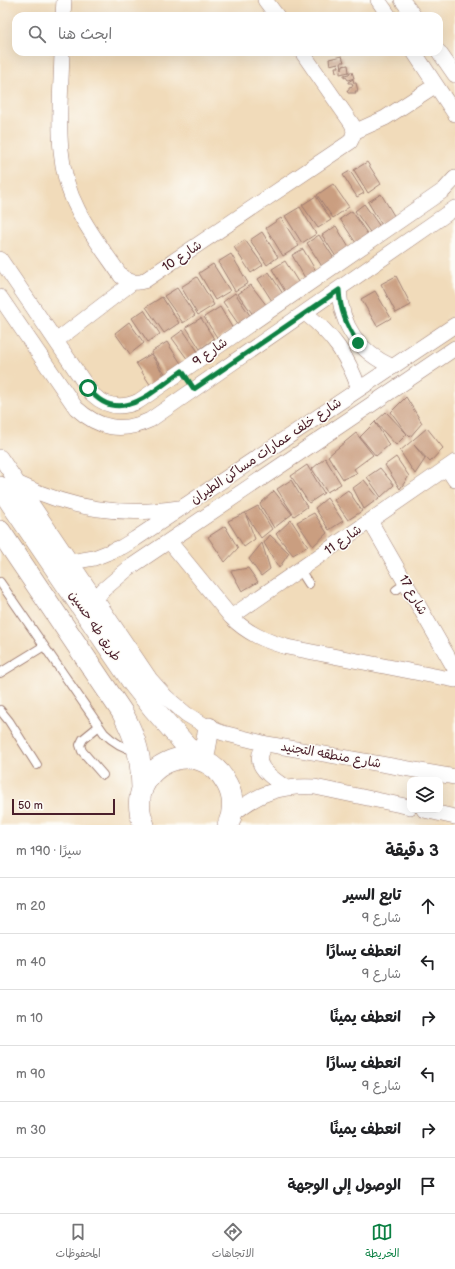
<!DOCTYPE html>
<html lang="ar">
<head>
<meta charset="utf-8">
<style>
  body { margin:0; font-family:"Balsamiq Sans","Playpen Sans Arabic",sans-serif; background:#f2f2f2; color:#202124; direction:rtl }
  .controls { position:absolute; right:12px; bottom:12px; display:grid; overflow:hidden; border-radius:8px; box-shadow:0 4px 16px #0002 }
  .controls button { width:36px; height:36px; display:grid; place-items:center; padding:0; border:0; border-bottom:1px solid #e0e0e0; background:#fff; color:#202124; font:20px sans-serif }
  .scale { position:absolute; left:12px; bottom:10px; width:103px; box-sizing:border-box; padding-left:4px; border:2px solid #4a1f2b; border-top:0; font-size:11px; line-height:14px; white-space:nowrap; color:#4a1f2b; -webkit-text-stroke:3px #fdfcf7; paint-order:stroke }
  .stop { position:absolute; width:12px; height:12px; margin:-9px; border:3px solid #0b8043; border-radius:50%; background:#fff }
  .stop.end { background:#0b8043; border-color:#fff; box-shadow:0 1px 4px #0008 }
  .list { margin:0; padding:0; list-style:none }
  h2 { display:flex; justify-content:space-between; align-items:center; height:52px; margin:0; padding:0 16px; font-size:17px }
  h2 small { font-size:13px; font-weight:400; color:#757577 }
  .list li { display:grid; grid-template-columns:26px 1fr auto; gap:12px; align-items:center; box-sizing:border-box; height:56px; padding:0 16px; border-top:1px solid #e0e0e0 }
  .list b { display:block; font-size:15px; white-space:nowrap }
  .list p { margin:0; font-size:13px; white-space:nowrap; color:#757577 }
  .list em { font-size:13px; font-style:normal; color:#757577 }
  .icon { flex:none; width:22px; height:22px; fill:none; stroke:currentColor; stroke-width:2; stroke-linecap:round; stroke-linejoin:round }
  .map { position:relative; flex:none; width:455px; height:825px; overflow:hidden; direction:ltr }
  .search { position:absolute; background:#fff; box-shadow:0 4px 16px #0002; left:12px; right:12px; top:12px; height:44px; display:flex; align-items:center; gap:10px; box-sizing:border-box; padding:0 14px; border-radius:12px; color:#757577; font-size:15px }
  .sheet { height:388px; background:#fff }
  nav { display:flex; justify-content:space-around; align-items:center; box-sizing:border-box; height:56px; border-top:1px solid #e0e0e0; background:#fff; font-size:11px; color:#757577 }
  nav a { display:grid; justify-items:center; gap:2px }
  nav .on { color:#0b8043 }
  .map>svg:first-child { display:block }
  .building { fill:#ca9e80 }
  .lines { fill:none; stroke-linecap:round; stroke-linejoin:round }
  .service-casing { stroke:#9e7d72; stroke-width:10 }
  .minor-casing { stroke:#9e7d72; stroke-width:16 }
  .secondary-casing { stroke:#9e7d72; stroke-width:22 }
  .service { stroke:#fff; stroke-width:8 }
  .minor { stroke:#fff; stroke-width:15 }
  .secondary { stroke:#fff; stroke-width:21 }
  .route { stroke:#0b8043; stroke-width:5 }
  .labels { text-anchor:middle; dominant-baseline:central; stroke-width:3; stroke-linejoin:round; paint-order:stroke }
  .street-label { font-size:13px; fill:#4a1f2b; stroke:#fdfcf7 }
</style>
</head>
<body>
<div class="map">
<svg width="455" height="825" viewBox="0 0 455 825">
  <rect width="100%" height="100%" fill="#fdfcf7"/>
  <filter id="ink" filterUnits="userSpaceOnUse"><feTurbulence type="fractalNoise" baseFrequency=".025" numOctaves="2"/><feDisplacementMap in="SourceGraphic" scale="8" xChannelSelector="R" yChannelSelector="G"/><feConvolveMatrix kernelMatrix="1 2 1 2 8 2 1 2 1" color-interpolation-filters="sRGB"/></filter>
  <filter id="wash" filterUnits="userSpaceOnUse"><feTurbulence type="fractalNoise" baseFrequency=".012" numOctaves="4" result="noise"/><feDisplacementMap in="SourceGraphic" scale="16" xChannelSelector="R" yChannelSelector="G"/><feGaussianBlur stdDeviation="0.9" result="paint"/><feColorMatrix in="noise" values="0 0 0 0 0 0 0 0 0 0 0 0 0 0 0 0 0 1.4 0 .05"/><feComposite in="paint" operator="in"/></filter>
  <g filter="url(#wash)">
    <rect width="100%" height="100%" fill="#f1dbba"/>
    <g id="blocks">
      <!-- building -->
      <path class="building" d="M342,56L344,62H341L342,69V66L348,65L349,72L340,74V71L336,72L335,67H339L338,63L330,65L329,59Z
        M350,72H352L354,78L348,80L346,77L344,78V75L349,74Z
        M353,79L354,83H356L358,91H355L356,93H348L347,90H349V87L353,86L352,83H348V82Z
        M367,162L381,184L368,193L354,170Z
        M350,171L364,193L357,197L343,175Z
        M333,184L349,207L333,218L317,195Z
        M381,194L396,219L383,227L368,202Z
        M316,196L331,220L318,228L302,205Z
        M364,204L381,228L372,235L355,211Z
        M300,207L316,234L302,243L285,216Z
        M352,211L368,235L356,243L340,219Z
        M281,218L299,246L283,256L266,228Z
        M336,226L351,251L338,260L322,235Z
        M262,232L278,257L267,265L250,240Z
        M319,235L335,260L323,268L307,243Z
        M245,240L263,265L251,273L234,247Z
        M303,249L316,271L305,278L292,255Z
        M231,254L248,283L235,291L218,262Z
        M285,261L300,285L286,293L272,269Z
        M213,264L230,291L215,300L199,273Z
        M269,272L283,294L272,301L258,279Z
        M396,276L411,305L396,313L381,284Z
        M197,277L214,305L198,315L181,287Z
        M251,285L267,306L254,316L238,294Z
        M177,288L195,315L183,323L164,296Z
        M375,291L391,318L377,326L361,299Z
        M235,293L251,317L239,325L223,302Z
        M162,297L179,323L164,333L146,307Z
        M220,307L233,329L218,339L204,317Z
        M144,310L160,334L148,342L132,318Z
        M201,318L214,339L200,349L186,327Z
        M129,322L144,343L130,354L115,333Z
        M183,330L199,353L188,360L172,338Z
        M167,342L182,365L166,375L151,352Z
        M151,354L165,377L151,386L136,363Z
        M406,397L422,423L410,437L407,434L396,445L375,422L389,445L376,456L360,437L375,422L386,412L407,434L391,412Z
        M427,428L443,448L430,462L414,445L425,459L415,474L400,451Z
        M356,433L373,455L354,469L357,473L343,479L328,456Z
        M396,457L409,476L400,489L385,465Z
        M325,458L341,484L327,492L312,469Z
        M307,465L324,493L309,503L291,476Z
        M380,468L394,485L381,497L367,477Z
        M291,480L307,507L294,516L277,489Z
        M364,480L379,498L364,509L353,488Z
        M348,490L362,511L348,520L334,500Z
        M274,491L292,514L274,528L260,504Z
        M327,498L343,521L329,530L315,508Z
        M258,506L272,529L261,538L245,513Z
        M245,513L255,539L244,547L228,521Z
        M314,513L327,533L313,546L297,522Z
        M291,520L308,546L293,555L276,534Z
        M225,526L238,548L225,562L208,537Z
        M270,535L289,553L279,568L264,543Z
        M262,543L270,569L261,576L249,559Z
        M248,568L258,582L242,591L231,571Z"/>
    </g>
  </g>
  <g filter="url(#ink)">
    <use href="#blocks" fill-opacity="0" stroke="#9e7d72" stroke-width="1"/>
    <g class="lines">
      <!-- service casing -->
      <g class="service-casing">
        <path id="service" d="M300,570L309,584
          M0,582L104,733C113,742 123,748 136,751
          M396,590L406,583
          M0,673L44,646
          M0,710L9,721L37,765
          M99,726L83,739L80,745L82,751L103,775"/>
      </g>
      <!-- minor casing -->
      <g class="minor-casing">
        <path id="minor" d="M265,0L277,16
          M378,0L389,16
          M402,0L414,16
          M63,16L64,0
          M62,52C61,105 52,162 78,210C90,234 107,255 121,276C129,282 135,284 144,281L350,142C354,135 355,131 352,124L302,52
          M414,52L455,114
          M439,52L455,75
          M354,132L385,118L436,85
          M0,259L92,394C106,407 122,409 139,401L444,190L455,178
          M339,289C341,327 359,352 393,367
          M0,297L76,408C99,429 122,433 150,420L455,208
          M305,313C332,334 348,356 359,389
          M56,341L133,282
          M0,457L150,679L166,697L186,714L209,728L223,733L267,744L455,777
          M447,468L455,480
          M19,484C72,509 121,517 179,508
          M370,521L455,669
          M169,541L231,617C247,633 265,641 287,647L455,680
          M71,562L94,558L122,547L135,539L455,325
          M96,599L103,590L129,568L455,348
          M231,617L455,462
          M267,744C247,763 271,777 286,788
          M424,810L455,817
          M231,816C257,793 281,785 315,787L410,807"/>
      </g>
      <!-- secondary casing -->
      <g class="secondary-casing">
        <path id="secondary" d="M0,487L134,684L153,708L198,759
          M0,531L122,712C137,740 141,757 142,788
          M203,761L209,728
          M144,825C120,768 199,730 227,784C234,797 234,812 228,825"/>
      </g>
      <!-- service -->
      <use href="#service" class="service"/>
      <!-- minor -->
      <use href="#minor" class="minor"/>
      <!-- secondary -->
      <use href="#secondary" class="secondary"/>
    </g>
  </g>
  <g class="lines" filter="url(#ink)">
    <!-- route -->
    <path class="route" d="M88,388C118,428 153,391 182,371L194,389L339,290C340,310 346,326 358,343"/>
  </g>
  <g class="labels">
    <!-- street labels -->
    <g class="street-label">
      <text transform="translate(182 256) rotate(-34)">شارع 10</text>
      <text transform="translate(210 352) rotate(-35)">شارع 9</text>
      <text transform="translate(266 451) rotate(-34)">شارع خلف عمارات مساكن الطيران</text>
      <text transform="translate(343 540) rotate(-35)">شارع 11</text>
      <text transform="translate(413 595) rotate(60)">شارع 17</text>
      <text transform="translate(95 626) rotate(56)">طريق طه حسين</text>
      <text transform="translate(331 755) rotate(10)">شارع منطقه التجنيد</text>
    </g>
  </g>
</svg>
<div class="controls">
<button><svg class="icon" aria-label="layers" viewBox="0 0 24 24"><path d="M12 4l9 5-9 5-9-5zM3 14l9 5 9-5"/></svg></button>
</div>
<div class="scale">50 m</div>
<div class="stop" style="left:88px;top:388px"></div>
<div class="stop end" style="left:358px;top:343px"></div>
<div class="search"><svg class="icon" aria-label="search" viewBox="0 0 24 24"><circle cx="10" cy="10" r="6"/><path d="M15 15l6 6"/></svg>ابحث هنا</div>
</div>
<section class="sheet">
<h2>3 دقيقة<small>سيرًا · 190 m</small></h2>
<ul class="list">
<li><svg class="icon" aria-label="ahead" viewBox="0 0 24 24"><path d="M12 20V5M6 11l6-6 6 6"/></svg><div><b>تابع السير</b><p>شارع 9</p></div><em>20 m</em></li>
<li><svg class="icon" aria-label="left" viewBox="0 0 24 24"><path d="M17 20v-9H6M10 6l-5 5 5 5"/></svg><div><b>انعطف يسارًا</b><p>شارع 9</p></div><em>40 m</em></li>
<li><svg class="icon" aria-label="right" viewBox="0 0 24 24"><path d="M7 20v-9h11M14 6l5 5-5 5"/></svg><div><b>انعطف يمينًا</b></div><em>10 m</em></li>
<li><svg class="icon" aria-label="left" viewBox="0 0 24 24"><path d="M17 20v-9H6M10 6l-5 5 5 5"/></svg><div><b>انعطف يسارًا</b><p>شارع 9</p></div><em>90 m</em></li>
<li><svg class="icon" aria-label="right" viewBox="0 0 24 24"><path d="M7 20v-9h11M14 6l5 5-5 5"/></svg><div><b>انعطف يمينًا</b></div><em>30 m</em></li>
<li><svg class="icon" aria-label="arrive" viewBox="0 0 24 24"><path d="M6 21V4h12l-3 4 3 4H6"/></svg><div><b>الوصول إلى الوجهة</b></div></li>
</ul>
</section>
<nav>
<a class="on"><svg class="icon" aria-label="map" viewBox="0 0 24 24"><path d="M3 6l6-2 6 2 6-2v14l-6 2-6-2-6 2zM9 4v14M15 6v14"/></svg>الخريطة</a>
<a><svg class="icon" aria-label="directions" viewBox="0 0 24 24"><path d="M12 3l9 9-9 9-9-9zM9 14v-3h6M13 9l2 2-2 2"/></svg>الاتجاهات</a>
<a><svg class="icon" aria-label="saved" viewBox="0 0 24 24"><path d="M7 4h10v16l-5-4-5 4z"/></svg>المحفوظات</a>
</nav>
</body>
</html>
